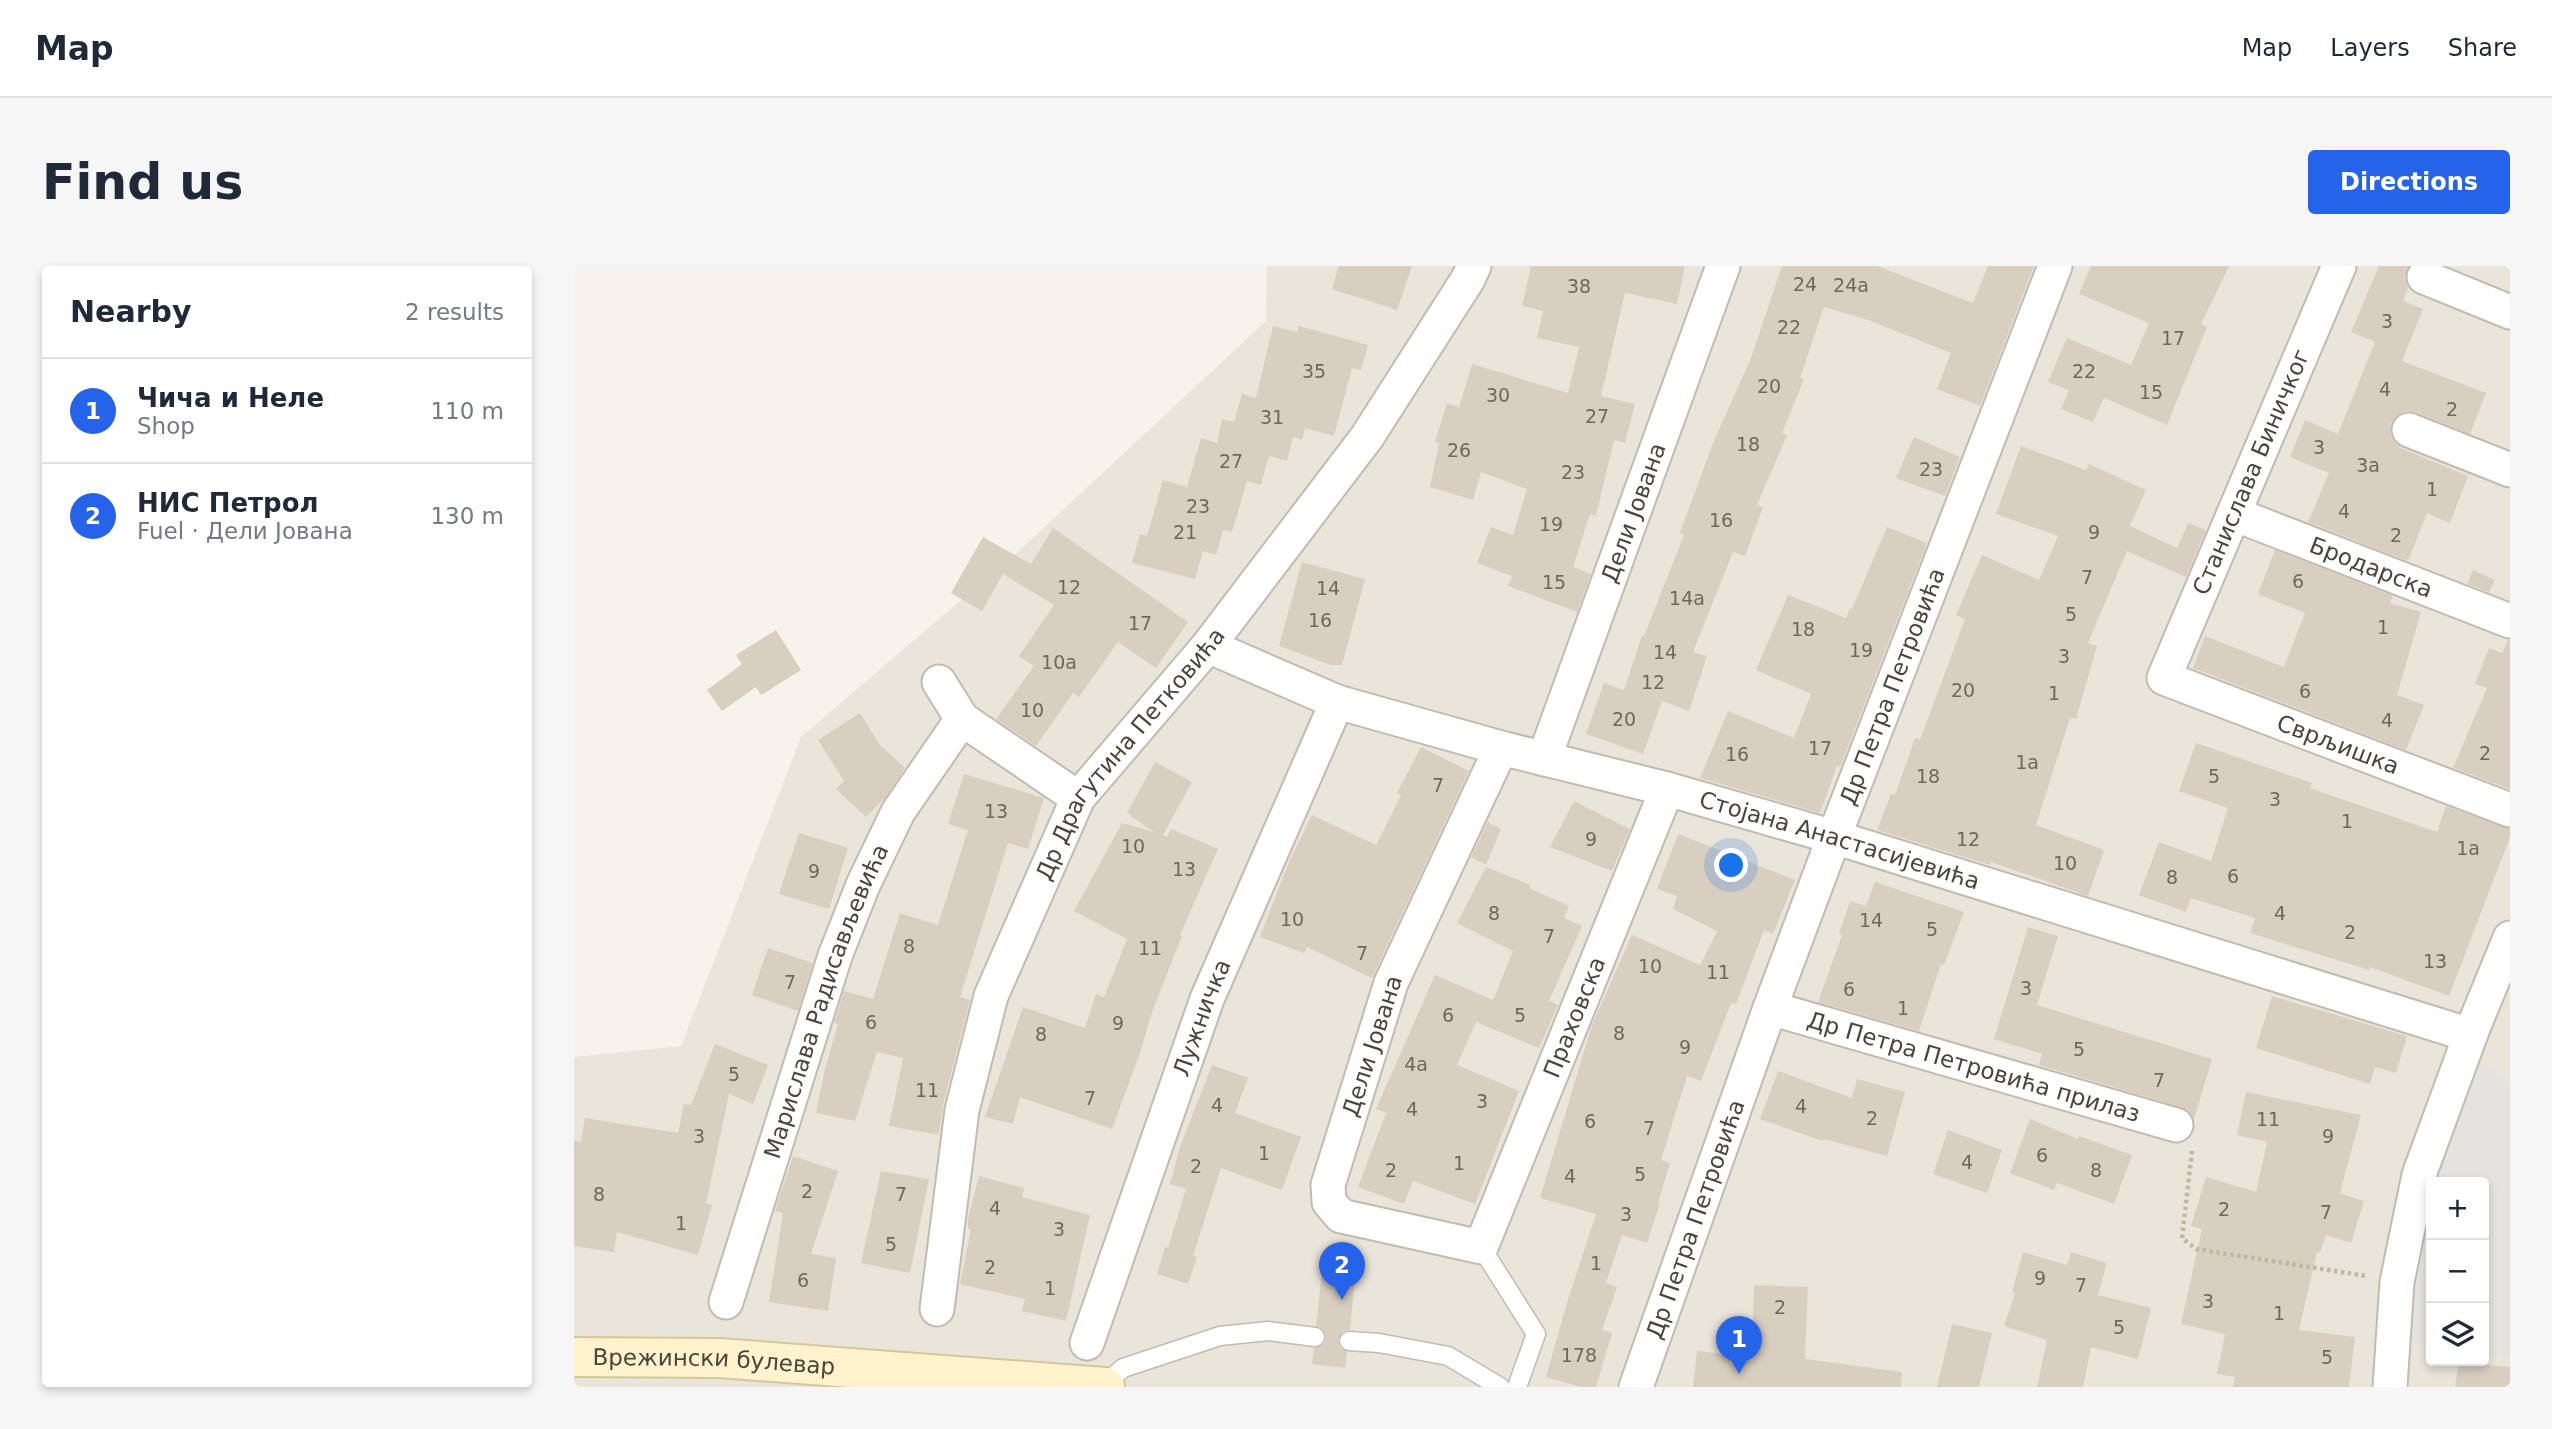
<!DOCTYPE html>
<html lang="en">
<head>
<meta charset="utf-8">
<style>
  body { margin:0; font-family:"DejaVu Sans",sans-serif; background:#f6f6f7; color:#1f2937 }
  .controls { position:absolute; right:21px; bottom:21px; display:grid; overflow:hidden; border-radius:7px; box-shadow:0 4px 10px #0003 }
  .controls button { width:63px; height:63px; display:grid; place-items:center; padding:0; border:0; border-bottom:2px solid #e0e1e3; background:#fff; color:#1f2937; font:35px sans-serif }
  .you { position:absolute; left:1158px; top:600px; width:24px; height:24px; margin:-18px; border:5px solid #fff; border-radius:50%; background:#1a73e8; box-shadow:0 0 0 10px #1a73e833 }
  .badge { display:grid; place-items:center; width:46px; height:46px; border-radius:50%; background:#2563eb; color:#fff; font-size:23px; font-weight:700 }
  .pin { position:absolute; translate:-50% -58px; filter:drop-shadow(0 2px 4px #0008) }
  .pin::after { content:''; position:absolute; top:37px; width:24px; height:21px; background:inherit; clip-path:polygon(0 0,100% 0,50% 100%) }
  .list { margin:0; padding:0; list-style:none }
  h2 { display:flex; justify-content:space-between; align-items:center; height:91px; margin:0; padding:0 28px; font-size:30px }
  h2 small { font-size:23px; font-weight:400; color:#747a83 }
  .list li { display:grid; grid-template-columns:46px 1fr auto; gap:21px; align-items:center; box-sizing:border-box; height:105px; padding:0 28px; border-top:2px solid #e0e1e3 }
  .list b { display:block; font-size:26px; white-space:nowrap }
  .list p { margin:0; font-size:23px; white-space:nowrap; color:#747a83 }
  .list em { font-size:23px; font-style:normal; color:#747a83 }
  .icon { flex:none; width:38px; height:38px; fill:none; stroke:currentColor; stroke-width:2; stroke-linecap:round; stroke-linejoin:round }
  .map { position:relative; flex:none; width:1936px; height:1121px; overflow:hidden; border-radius:7px }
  header { display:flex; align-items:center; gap:42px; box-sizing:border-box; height:98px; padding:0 35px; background:#fff; border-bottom:2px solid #e0e1e3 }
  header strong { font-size:33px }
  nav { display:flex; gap:38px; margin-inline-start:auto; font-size:24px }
  .intro { display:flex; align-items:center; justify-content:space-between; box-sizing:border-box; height:168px; padding:0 42px }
  h1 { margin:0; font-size:49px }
  .button { padding:18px 32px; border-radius:7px; background:#2563eb; color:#fff; font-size:24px; font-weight:700 }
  main { display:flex; gap:42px; padding:0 42px }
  aside { flex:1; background:#fff; border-radius:7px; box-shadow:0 4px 10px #0003 }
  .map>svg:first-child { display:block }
  .residential { fill:#eae5da; fill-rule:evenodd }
  .parking { fill:#e5e3e0 }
  .building { fill:#d8cfc1 }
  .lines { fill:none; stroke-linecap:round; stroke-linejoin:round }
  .lane-casing { stroke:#c2bbae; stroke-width:21 }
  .street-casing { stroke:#c2bbae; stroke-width:37 }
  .secondary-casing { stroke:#d6c79b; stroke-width:42 }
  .path { stroke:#c4b79f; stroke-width:4.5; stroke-dasharray:3.5 3.5; stroke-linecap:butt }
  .lane { stroke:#fff; stroke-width:18 }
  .street { stroke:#fff; stroke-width:33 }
  .secondary { stroke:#fff3cd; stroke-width:38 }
  .labels { text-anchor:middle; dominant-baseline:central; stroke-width:7; stroke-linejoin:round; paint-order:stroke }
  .number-label { font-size:19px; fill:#6e675b }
  .street-label { font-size:23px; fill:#4b4439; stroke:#fff }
</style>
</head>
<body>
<header>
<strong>Map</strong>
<nav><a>Map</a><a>Layers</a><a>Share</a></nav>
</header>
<div class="intro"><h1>Find us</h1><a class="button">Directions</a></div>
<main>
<aside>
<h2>Nearby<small>2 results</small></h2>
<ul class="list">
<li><span class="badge">1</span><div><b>Чича и Неле</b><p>Shop</p></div><em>110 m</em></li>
<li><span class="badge">2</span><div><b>НИС Петрол</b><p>Fuel · Дели Јована</p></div><em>130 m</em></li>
</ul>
</aside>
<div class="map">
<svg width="1936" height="1121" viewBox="0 0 1936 1121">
  <rect width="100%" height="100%" fill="#f6f3ec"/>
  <!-- residential -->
  <path class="residential" d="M693,0H1936V1121H0V791L107,780L227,471L449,281L692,55ZM1857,916H1910V1095H1857Z"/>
  <!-- parking -->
  <path class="parking" d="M1903,794L1936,817V1091L1910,1087V916H1861Z
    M1857,927V1079L1828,1074Z"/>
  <!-- building -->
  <path class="building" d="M765,0H838L823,44L758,23Z
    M957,0H1111L1103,38L1051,27L1027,130L1061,138L1051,177L1040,174L1022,250L1016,248L999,301L1017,308L1003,346L934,320L938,310L903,297L917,261L939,269L953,223L907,206L899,234L856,221L865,177L861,176L873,137L885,141L898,98L994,127L1005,81L963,72L969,45L948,40Z
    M1208,0H1303L1399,37L1414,0H1460L1406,140L1363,123L1377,87L1294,54L1250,41L1226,112L1230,113L1208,167L1213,169L1183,239L1189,241L1171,290L1159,286L1119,386L1133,390L1115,445L1088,435L1069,488L1012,468L1030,417L1050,424L1068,369L1070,370L1110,269L1106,267L1139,177L1177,92Z
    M1517,0H1655L1627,58L1633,61L1593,159L1530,132L1519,156L1487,143L1495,124L1474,116L1493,72L1557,99L1575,57L1505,28Z
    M1805,0H1835L1831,13L1834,22L1829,35L1849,43L1828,95L1912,127L1896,168L1841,146L1832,145L1824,149L1817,156L1816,167L1820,176L1827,182L1894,210L1876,257L1853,247L1834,295L1734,256L1755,207L1716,191L1731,154L1764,168L1801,76L1777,66Z
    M699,60L723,66L725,60L794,79L787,104L778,102L760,170L731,162L728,174L719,171L713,195L695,190L687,219L673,215L658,266L649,264L642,289L629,285L621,313L558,297L566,268L573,270L589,214L613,221L627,172L643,177L648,153L660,156L668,128L682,132Z
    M1340,171L1386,191L1371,230L1322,212Z
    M1447,180L1512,204L1515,198L1572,224L1556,260L1603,282L1614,257L1632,264L1612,311L1553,285L1514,377L1523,380L1502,453L1496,452L1462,559L1530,584L1514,630L1417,596L1416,599L1303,564L1317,528L1321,529L1341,472L1346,474L1391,353L1382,349L1408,289L1465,314L1484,270L1422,248Z
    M1313,261L1353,277L1266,501L1263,500L1246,547L1126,512L1154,445L1220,472L1237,428L1182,404L1214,329L1272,352L1276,342L1278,343Z
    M479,262L614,356L582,402L544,376L505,431L499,427L462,480L422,453L460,400L445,390L480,339L429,308L408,345L377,327L409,271L457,298Z
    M1701,284L1819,330L1816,337L1847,346L1823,429L1850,439L1832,484L1619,402L1631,370L1710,401L1731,347L1684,328Z
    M728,296L791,313L768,399H757L705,380Z
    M1899,304L1921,314L1915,326L1893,318Z
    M202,364L227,404L187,429L182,421L148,445L133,424L168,398L162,389Z
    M1934,374H1936V523L1879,502L1913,422L1901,418L1915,382L1928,387Z
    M286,447L305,478L331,502L311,532L292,551L262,523L270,515L244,474Z
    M1622,477L1738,517L1736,522L1863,566L1872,540L1936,563V571L1875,730L1796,701L1795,704L1676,667L1681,652L1617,632L1612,646L1565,629L1585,576L1637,595L1654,542L1605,525Z
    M847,481L895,505L798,712L733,681L730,687L686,671L714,598L738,549L802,579L827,529L823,527Z
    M581,496L618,516L589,569L593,571L597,563L644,583L606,669L608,670L578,746L566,787L538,863L446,831L439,858L411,851L449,741L511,762L522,728L530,731L553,673L500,645L548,557L580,566L553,547Z
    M390,508L470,532L454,583L434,577L386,731L396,734L369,839L365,869L315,860L329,792L303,786L281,855L242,847L251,803L264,758L260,757L270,725L299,733L326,647L364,659L394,564L374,558Z
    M1000,535L1056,563L1038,605L976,581Z
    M914,556L927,563L912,599L897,591Z
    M225,567L274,582L255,643L205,628Z
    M1104,568L1221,614L1199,668L1190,664L1162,738L1157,737L1127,815L1113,810L1087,894L1096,897L1084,937H1086L1073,977L1048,969L1032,1017L1043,1021L1028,1064L1038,1067L1022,1121H1007L972,1111L993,1037L1022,948L966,932L1018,759L1058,669L1126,699L1143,665L1099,643L1103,630L1083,623Z
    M912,601L957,619L955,622L995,640L990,652L1008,660L975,735L984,739L965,782L902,756L883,799L945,825L901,938L839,915L830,938L784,921L812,847L802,843L861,709L919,734L939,685L883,657Z
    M1301,616L1390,646L1370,699L1367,698L1345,765L1244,736L1268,669L1265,668L1276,635L1292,640Z
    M1454,661L1484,670L1463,739L1638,793L1620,853L1615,845L1607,841L1465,799L1468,788L1420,773Z
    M194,682L239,697L224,745L178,729Z
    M1698,730L1833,770L1822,807L1801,801L1796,818L1682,782Z
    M141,778L194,799L179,838L155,828L132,938L138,939L124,989L43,966L40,986L0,980V875L7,876L11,852L104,867L110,838L117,839Z
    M638,799L674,812L661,847L727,871L708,924L647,902L619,990L623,991L614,1018L583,1008L591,981L594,982L612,923L596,918L606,881Z
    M1204,805L1278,832L1283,813L1331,826L1313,890L1250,873L1249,875L1186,853Z
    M1672,826L1787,849L1766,927L1790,935L1777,977L1752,969L1746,987L1743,986L1725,1064L1781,1071L1775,1121H1659L1661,1111L1643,1108L1651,1068L1607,1058L1628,963L1617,960L1632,911L1682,926L1693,876L1663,869Z
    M1456,853L1504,873L1505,870L1558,889L1540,938L1483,917L1480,924L1436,907Z
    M1374,864L1428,884L1413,927L1359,908Z
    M219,890L264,905L237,988L262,992L254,1045L195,1036L209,947L201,945Z
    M307,905L355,913L336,1007L287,997Z
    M405,910L450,922L448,931L516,949L492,1055L448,1045L451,1033L386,1018L397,963H394V953Z
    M1449,986L1493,999L1497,986L1533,997L1524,1029L1577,1042L1564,1093L1517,1081L1509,1121H1463L1473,1074L1430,1060L1441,1027L1438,1026Z
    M749,996L782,1000L776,1064L769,1065L764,1074L765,1081L773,1086L771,1102L738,1098L740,1082L750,1078L752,1072L748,1062L742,1060Z
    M1180,1019L1234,1021L1231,1093L1328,1106L1327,1121H1119L1123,1085L1178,1091Z
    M1378,1058L1418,1067L1405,1121H1363Z
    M1885,1096L1936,1101V1121H1881Z"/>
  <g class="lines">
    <!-- lane casing -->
    <g class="lane-casing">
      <path id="lane" d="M907,981L962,1068L943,1121
        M775,1075L805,1077L874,1090L926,1121
        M528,1121L549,1102L646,1070L694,1065L741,1071"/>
    </g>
    <!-- street casing -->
    <g class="street-casing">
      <g id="street">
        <path id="s1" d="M1765,0L1590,412L1936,544"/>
        <path d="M1850,11L1936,46"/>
        <path d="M1835,164L1936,204"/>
        <path id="s2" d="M1660,248L1936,355"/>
        <path id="s3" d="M634,380L763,436L927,482L1093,523L1260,571L1896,769"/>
        <path d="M365,416L388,453"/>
        <path id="s4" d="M927,482L817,717L754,919L755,936L767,950L907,981L1093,523"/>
        <path id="s5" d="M970,493L1149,0"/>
        <path id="s6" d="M1196,742L1602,859"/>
        <path id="s7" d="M152,1036L261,690L289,619L324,546L388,453L504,532"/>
        <path id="s8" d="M363,1043L388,844L417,730L504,532L634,380L793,171L894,13L900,0"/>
        <path id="s9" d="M513,1077L633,733L763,436"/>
        <path id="s10" d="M1062,1121L1196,742L1260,571L1481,0"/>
        <path d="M1816,1121L1823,1016L1845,909L1899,762L1936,672"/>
      </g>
    </g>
    <!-- secondary casing -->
    <g class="secondary-casing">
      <g id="secondary">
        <path id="s11" d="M0,1091L145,1092L531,1121"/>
      </g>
    </g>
    <!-- path -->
    <path class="path" d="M1618,885L1608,972L1622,983L1792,1010"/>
    <!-- lane -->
    <use href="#lane" class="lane"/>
    <!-- street -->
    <use href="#street" class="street"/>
    <!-- secondary -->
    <use href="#secondary" class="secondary"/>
  </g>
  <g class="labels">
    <!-- number labels -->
    <g class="number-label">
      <text x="1231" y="18">24</text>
      <text x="1277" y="19">24a</text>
      <text x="1005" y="20">38</text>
      <text x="1813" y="55">3</text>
      <text x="1215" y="61">22</text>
      <text x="1599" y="72">17</text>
      <text x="740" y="105">35</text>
      <text x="1510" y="105">22</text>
      <text x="1195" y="120">20</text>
      <text x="1811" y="123">4</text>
      <text x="1577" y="126">15</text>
      <text x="924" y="129">30</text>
      <text x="1878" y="143">2</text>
      <text x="1023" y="150">27</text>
      <text x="698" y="151">31</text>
      <text x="1174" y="178">18</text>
      <text x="1745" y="181">3</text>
      <text x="885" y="184">26</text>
      <text x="657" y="195">27</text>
      <text x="1794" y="199">3a</text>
      <text x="1357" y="203">23</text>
      <text x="999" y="206">23</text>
      <text x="1858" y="223">1</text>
      <text x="624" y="240">23</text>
      <text x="1770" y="245">4</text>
      <text x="1147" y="254">16</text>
      <text x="977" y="258">19</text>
      <text x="611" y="266">21</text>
      <text x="1520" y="266">9</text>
      <text x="1822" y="269">2</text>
      <text x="1513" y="311">7</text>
      <text x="1724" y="315">6</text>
      <text x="980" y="316">15</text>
      <text x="495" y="321">12</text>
      <text x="754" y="322">14</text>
      <text x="1113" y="332">14a</text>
      <text x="1497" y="348">5</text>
      <text x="746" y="354">16</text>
      <text x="566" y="357">17</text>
      <text x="1809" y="361">1</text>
      <text x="1229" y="363">18</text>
      <text x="1287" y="384">19</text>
      <text x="1091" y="386">14</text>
      <text x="1490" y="390">3</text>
      <text x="485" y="396">10a</text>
      <text x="1079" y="416">12</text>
      <text x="1389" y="424">20</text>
      <text x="1731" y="425">6</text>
      <text x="1480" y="427">1</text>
      <text x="458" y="444">10</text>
      <text x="1050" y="453">20</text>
      <text x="1813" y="454">4</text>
      <text x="1246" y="482">17</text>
      <text x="1911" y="487">2</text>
      <text x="1163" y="488">16</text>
      <text x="1453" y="496">1a</text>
      <text x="1354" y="510">18</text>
      <text x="1640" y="510">5</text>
      <text x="864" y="519">7</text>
      <text x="1701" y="533">3</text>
      <text x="422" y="545">13</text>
      <text x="1773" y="555">1</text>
      <text x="1017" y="573">9</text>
      <text x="1394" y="573">12</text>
      <text x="559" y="580">10</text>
      <text x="1894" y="582">1a</text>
      <text x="1491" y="597">10</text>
      <text x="610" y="603">13</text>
      <text x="240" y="605">9</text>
      <text x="1659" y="610">6</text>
      <text x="1598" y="611">8</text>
      <text x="920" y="647">8</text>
      <text x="1706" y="647">4</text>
      <text x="718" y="653">10</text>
      <text x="1297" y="654">14</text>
      <text x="1358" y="663">5</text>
      <text x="1776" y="666">2</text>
      <text x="975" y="670">7</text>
      <text x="335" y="680">8</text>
      <text x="576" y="682">11</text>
      <text x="788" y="687">7</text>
      <text x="1861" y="695">13</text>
      <text x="1076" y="700">10</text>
      <text x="1144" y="706">11</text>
      <text x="216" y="716">7</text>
      <text x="1452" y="722">3</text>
      <text x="1275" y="723">6</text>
      <text x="1329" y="742">1</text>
      <text x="874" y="749">6</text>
      <text x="946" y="749">5</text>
      <text x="297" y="756">6</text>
      <text x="544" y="757">9</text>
      <text x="1045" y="767">8</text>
      <text x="467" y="768">8</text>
      <text x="1111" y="781">9</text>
      <text x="1505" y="783">5</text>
      <text x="842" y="798">4a</text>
      <text x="160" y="808">5</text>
      <text x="1585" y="814">7</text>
      <text x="353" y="824">11</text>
      <text x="516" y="832">7</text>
      <text x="908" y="835">3</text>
      <text x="643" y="839">4</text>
      <text x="1227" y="840">4</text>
      <text x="838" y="843">4</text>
      <text x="1298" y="852">2</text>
      <text x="1694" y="853">11</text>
      <text x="1016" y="855">6</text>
      <text x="1075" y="862">7</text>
      <text x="125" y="870">3</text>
      <text x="1754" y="870">9</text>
      <text x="690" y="887">1</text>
      <text x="1468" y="889">6</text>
      <text x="1393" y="896">4</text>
      <text x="885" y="897">1</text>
      <text x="622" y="900">2</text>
      <text x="817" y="904">2</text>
      <text x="1522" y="904">8</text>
      <text x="1066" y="908">5</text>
      <text x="996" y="910">4</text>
      <text x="233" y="925">2</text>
      <text x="25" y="928">8</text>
      <text x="327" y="928">7</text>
      <text x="421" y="942">4</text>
      <text x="1650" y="943">2</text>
      <text x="1752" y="946">7</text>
      <text x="1052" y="948">3</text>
      <text x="107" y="957">1</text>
      <text x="485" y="963">3</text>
      <text x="317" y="978">5</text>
      <text x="1022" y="997">1</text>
      <text x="416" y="1001">2</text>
      <text x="1466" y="1012">9</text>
      <text x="229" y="1014">6</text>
      <text x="1507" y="1019">7</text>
      <text x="476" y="1022">1</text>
      <text x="1634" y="1035">3</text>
      <text x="1206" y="1041">2</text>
      <text x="1705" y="1047">1</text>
      <text x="1545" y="1061">5</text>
      <text x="1005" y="1089">178</text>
      <text x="1753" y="1091">5</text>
    </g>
    <!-- street labels -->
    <g class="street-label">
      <text transform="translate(1677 206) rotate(-67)">Станислава Биничког</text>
      <text stroke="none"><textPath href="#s5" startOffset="262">Дели Јована</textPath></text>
      <text stroke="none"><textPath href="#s2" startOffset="147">Бродарска</textPath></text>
      <text stroke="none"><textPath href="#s10" startOffset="746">Др Петра Петровића</textPath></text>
      <text stroke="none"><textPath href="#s1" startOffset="634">Сврљишка</textPath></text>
      <text stroke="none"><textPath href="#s8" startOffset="600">Др Драгутина Петковића</textPath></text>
      <text stroke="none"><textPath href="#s3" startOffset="662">Стојана Анастасијевића</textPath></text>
      <text stroke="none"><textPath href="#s7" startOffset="317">Марислава Радисављевића</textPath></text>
      <text stroke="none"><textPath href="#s4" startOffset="898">Праховска</textPath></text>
      <text stroke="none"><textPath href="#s9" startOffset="345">Лужничка</textPath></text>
      <text transform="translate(798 780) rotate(-72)">Дели Јована</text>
      <text stroke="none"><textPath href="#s6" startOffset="212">Др Петра Петровића прилаз</textPath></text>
      <text stroke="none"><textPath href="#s10" startOffset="178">Др Петра Петровића</textPath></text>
      <text stroke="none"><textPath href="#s11" startOffset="140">Врежински булевар</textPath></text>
    </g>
  </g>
</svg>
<div class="controls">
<button>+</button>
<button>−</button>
<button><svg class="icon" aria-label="layers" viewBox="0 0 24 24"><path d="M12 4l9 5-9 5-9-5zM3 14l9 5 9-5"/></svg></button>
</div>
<div class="you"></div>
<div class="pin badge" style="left:1165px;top:1108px">1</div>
<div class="pin badge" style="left:768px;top:1034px">2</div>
</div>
</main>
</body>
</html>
